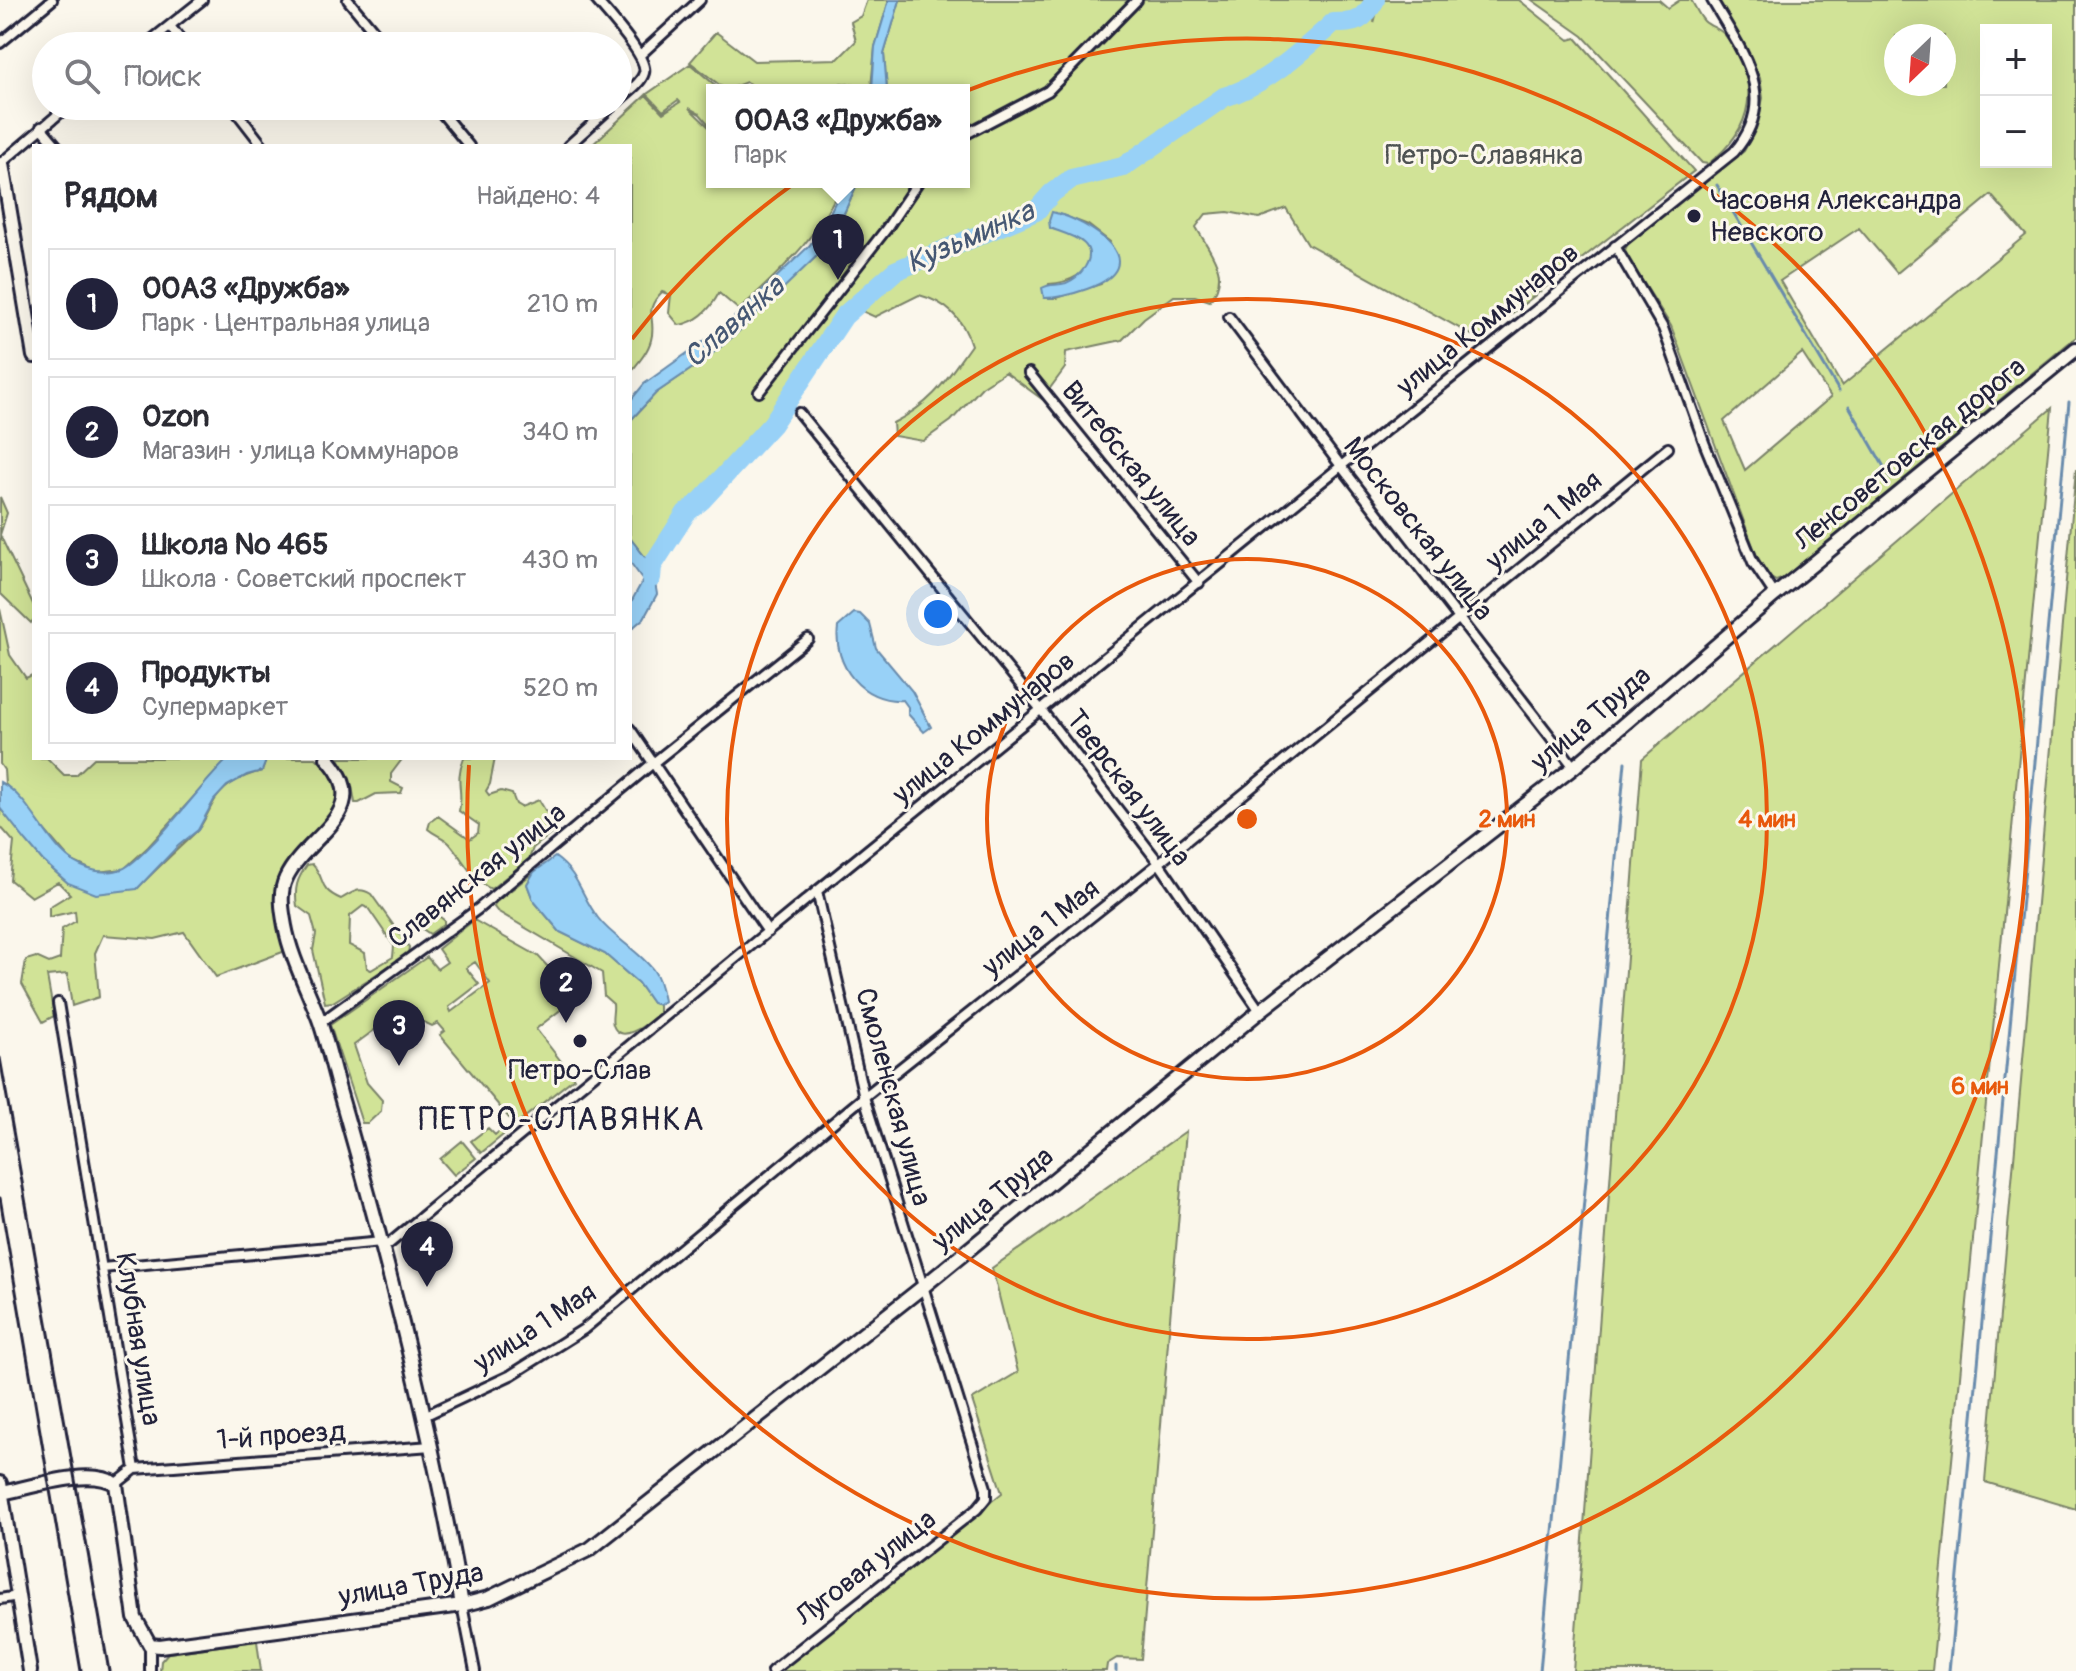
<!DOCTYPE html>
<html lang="ru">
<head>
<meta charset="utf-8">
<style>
  body { margin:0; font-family:Pangolin,sans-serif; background:#f2f2f3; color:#2b2b33 }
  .controls { position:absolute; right:24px; top:24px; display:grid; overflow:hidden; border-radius:0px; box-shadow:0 8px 32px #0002 }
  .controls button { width:72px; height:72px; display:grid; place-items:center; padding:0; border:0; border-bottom:2px solid #e1e1e2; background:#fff; color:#2b2b33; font:40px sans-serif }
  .compass { position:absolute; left:1884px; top:24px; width:72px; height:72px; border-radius:50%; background:#fff; box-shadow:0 8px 32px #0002; rotate:205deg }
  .you { position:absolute; left:938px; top:614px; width:28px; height:28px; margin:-20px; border:6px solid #fff; border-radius:50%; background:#1a73e8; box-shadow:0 0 0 12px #1a73e833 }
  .badge { display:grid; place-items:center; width:52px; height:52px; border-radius:50%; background:#22223b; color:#fff; font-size:26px; font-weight:700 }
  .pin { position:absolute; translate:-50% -66px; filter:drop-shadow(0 2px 4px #0008) }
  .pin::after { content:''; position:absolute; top:42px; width:28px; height:24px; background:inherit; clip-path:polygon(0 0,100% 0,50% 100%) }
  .popup { position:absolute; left:706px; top:84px; width:264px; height:104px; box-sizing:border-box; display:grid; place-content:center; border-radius:0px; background:#fff; filter:drop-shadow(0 2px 6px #0005); font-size:26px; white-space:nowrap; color:#7c7c81 }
  .popup b { font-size:30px; color:#2b2b33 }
  .popup::after { content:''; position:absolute; left:50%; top:100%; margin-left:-16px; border:16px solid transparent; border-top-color:#fff }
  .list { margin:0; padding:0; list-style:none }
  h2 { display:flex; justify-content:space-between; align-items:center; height:104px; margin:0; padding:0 32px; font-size:34px }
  h2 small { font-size:26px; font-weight:400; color:#7c7c81 }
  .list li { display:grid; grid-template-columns:52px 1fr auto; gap:24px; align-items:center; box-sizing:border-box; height:112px; margin:0 16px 16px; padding:0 16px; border:2px solid #e1e1e2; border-radius:0px }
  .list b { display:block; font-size:30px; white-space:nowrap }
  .list p { margin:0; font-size:26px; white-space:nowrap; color:#7c7c81 }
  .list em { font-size:26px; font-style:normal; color:#7c7c81 }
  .icon { flex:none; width:44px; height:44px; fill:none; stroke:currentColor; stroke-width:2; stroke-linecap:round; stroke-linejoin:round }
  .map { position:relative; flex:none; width:2076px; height:1671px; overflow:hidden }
  .search { position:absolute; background:#fff; box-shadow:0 8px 32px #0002; left:32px; top:32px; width:600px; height:88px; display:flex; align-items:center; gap:20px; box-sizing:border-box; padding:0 28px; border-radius:44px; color:#7c7c81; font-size:30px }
  .panel { position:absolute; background:#fff; box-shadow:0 8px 32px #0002; left:32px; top:144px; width:600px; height:616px; border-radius:0px }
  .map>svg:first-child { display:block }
  .green { fill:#d1e397; stroke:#7a8269; stroke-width:2; fill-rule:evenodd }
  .water { fill:#98d1f7; stroke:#698bac; stroke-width:2 }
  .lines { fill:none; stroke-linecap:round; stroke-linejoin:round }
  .stream { stroke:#698bac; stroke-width:3 }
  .river { stroke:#98d1f7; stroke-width:20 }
  .street-casing { stroke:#22223b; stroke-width:14 }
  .secondary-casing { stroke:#22223b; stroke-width:18 }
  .street { stroke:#fbf7ec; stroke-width:8 }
  .secondary { stroke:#fbf7ec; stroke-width:12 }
  .rail { stroke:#22223b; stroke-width:3 }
  .ring { fill:none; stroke:#e8590c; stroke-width:4 }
  .poi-dot { fill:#22223b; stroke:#fbf7ec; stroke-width:3 }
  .labels { text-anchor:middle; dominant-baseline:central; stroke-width:6; stroke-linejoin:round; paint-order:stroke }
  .park-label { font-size:28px; fill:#4e5252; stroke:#fbf7ec }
  .poi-label { font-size:28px; fill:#22223b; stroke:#fbf7ec; text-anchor:start }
  .street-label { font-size:28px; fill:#22223b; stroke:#fbf7ec }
  .water-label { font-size:30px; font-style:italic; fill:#455773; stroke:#fbf7ec }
  .quarter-label { font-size:32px; letter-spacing:2px; fill:#22223b; stroke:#fbf7ec }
  .centre { fill:#e8590c; stroke:#fbf7ec; stroke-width:4 }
  .ring-label { font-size:24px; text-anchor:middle; font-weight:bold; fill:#e8590c; stroke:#fbf7ec; stroke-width:6; stroke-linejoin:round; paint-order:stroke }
</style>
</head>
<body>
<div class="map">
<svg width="2076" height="1671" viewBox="0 0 2076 1671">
  <rect width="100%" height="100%" fill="#fbf7ec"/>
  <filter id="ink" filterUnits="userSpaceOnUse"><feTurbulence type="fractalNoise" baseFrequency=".0125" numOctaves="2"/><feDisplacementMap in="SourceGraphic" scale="16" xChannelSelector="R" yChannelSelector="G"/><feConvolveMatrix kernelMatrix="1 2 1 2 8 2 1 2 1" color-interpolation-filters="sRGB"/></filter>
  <g filter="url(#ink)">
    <!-- green -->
    <path class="green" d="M867,0H889L875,47L871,87L841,83L838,86L867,90H761L746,82L726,90L690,62L716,32L754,61L838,59L856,41L851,22L861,16Z
      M900,0H1375L1369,12L1376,11L1374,23L1380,0H1519L1569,40L1576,38L1694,171L1479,339L1308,244L1286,208L1259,218L1228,212L1206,214L1196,227C1211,254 1231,273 1210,301L1195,296H1174L1144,318L1122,340L1066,352L1065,368L1042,399L1005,372L982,387L951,421L923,441L894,436L893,423C934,402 946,380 971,345C963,318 946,302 919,295L875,317L862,311L860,302L844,316L772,424L702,500L686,513L652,566L630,538V421L656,393L706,359L823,250L841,220L858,182H964V90H887L884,54ZM1062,215L1088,225L1110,242L1101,284L1057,298H1044L1049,284C1066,283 1094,274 1089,251C1087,240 1070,224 1062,215Z
      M1532,0H1659L1668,8L1680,0H1691C1695,6 1699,16 1704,21C1710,27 1719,28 1725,35C1762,82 1754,129 1708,164L1702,163L1583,36Z
      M1718,0H2076V337L1784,578L1776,581L1769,577L1756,554L1671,326L1624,252L1630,239L1744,151L1756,129L1763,98L1760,78ZM1986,30H2046V162H1986ZM1896,36H1944V84H1896ZM1991,195L2026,235L1842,386L1780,281L1859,228L1897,273ZM1802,353L1831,397L1745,470L1724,421Z
      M690,64L721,90H712V128L700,114L689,108L712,130V182H842C820,237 781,270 739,310L719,293C710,310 698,322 679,325L669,313L671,295L662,292C642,312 657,318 651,340C648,352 638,363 630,373V146H591L646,95L663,113L680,102L678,100L663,111L647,94Z
      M2052,408L1932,1671H1573L1642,759Z
      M2076,469V1509L1985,1482Z
      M0,497L7,513L0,535L34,606V619L31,623L0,593Z
      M0,609L10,655L26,678L34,674V758H47L64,775H76L94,758H229L148,847L124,869L96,872L70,860L5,784L4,770L0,764Z
      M267,758H316C323,765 333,772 336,783C345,814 305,846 287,868L288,950L216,977L184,932L155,939L103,935L95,953L99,997L72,1006L67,974L47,976L54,1016L43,1022L22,984L26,960L36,957L49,963L60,959L62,929L76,921L75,911L49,917V907L70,894L58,882L31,897L10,880L14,842L0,826V808L43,861L68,883L137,889C156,869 176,851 196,832C203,825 207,814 212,805C222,785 241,776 262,771Z
      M339,758H403L391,774V782L403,788L401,793L376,794L359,803H355L352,786Z
      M464,758H495L490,784L486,791L489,795L501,791L512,794L516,804L521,807L539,800L548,815L547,818L556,830L533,848L529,859L491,889C472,880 463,859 450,844C443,836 436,836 428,829L430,822L438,816L470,839L478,833L479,825L459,811C464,790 454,782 464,758Z
      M312,864C327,879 316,888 341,899C353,892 359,886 371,894L409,947L408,954L333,1002L325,1003L313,950L316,934L311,916L297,906C294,888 297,879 307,865ZM363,906L368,908L394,946L393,957L371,970L367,968L365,953L349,945L350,916Z
      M534,872L527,884L533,900L560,932L605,954L638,983L652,1003L659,1005V1014C650,1021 621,1047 613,1025C611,1019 614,1011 613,1004L604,996L602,973L497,911L494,907L496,902Z
      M436,914L444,920V924L430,934L421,928L422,923Z
      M474,920L538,956L563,983L555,989L568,1004L536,1029L574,1078L515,1125L440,1035L445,1031L438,1023L432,1026L424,1022L409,1025L399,1012L354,1045L367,1083L382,1100L381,1111L368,1123H362L330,1025L427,957L437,969L447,962L438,949ZM475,962L490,983L451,1012L449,1007L479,984L466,968Z
      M504,1127L508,1131L481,1153L471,1141L488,1128L495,1135Z
      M1186,1131L1141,1659L1117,1658L1107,1664L1106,1671H781L1002,1493L972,1400L1018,1372L992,1268Z
      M462,1141L476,1158L454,1175L440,1159Z
      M257,1641L261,1671H160L161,1661L168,1653Z"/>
    <!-- water -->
    <path class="water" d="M889,0H900L884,54L887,90H872L875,47Z
      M845,182H858L841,220L823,250L735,335L706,359L656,393L630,421V401L644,384L725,326L809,246L823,227Z
      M1052,212C1090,221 1158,264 1087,289C1073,294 1060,298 1044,298L1042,288C1050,283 1057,286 1066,283C1074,280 1081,273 1085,267C1101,241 1067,235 1050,228L1049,221Z
      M630,538L652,566L657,594L644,618L630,630V604L643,580L630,562Z
      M854,613L860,614L870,624L876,648L912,691L931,727L924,732L908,714V707L903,700C862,703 833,665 838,627Z
      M229,758H267L262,771L247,775L227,786L214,800L198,830L178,846L137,889L96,894L68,883L43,861L26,841L0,808V782C26,795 41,830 61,851C76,867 100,877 122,869C146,860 204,780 229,758Z
      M555,857C580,875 580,894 598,918C613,938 639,950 654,971C660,979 662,991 664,1001L659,1005L652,1003L638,983L605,954L560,932L533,900L527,884L534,872Z"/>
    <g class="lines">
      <!-- stream -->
      <path class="stream" d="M1717,185L1839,391
        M1849,406L1891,479
        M1116,1671V1666
        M1540,1671L1625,762
        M1949,1671L2069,402"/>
      <!-- river -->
      <path class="river" d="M651,578L652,566L686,513L702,500L772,424L844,316L895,271L1036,211L1052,193L1071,179L1123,167L1224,97C1264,86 1302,51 1333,23C1356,23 1363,22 1375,0"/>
      <!-- street casing -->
      <g class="street-casing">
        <path id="street" d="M348,0L386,46
          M596,0C607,13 649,58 644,73C641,84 626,93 618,101
          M170,26L185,46
          M0,43L52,0
          M144,46L202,0
          M640,55L700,0
          M232,106L263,146
          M436,106L469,146
          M41,127L57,146
          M964,135L1048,91L1137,0
          M568,146L612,106
          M0,164L68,106
          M1615,246L1663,328L1705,445L1753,562L1775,595
          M1229,317L1341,466L1574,767
          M1029,373L1199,583
          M759,392L887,228L918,182
          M799,413L1042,711L1159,863L1260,1011
          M630,729L768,932
          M58,1003L135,1469
          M320,1023L478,909L653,763L808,639
          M384,1248L817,891L1341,466L1734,152C1781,98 1741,51 1712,0
          M102,1268L382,1242
          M424,1416L511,1375L584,1329L864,1097L1159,863L1668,448
          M135,1469L431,1446
          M116,1484L135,1469
          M0,1599L18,1596
          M462,1605L475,1671
          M150,1671V1645
          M772,1671L977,1509L986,1498V1488L864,1097L817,891"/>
      </g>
      <!-- secondary casing -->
      <g class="secondary-casing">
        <path id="secondary" d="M2,164L34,356
          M327,758C377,812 306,835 286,878C279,892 282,910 285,926C291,959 309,991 320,1022C329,1049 335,1077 343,1104C390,1269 433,1436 462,1605
          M0,1483L30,1671
          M2,1493C32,1487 90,1467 116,1484L135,1618L150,1645L160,1646L462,1605L489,1598L590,1549L924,1286L1260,1011L1574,767L1775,595L2076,349"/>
      </g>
      <!-- street -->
      <use href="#street" class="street"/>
      <!-- secondary -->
      <use href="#secondary" class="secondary"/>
      <!-- rail -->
      <path class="rail" d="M0,1058L109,1671
        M0,1198L81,1671"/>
    </g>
  </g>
  <!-- distance rings -->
  <g class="ring">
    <circle cx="1247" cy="819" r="260"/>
    <circle cx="1247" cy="819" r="520"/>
    <path d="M632 339A780 780 0 1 1 469 765"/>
  </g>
  <!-- markers -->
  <g class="poi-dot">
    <circle cx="1694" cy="216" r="8"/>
    <circle cx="580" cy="1041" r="8"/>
  </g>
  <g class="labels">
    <!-- park labels -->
    <g class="park-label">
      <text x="1484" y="155">Петро-Славянка</text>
    </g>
    <!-- poi labels -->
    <g class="poi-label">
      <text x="1710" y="200">Часовня Александра<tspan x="1710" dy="32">Невского</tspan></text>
      <text x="580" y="1070" text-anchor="middle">Петро-Слав</text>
    </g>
    <!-- street labels -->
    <g class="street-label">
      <text transform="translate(1488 320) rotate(-39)">улица Коммунаров</text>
      <text transform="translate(1910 454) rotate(-39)">Ленсоветовская дорога</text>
      <text transform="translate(1131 464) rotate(51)">Витебская улица</text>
      <text transform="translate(1544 521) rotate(-39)">улица 1 Мая</text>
      <text transform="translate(1418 529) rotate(52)">Московская улица</text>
      <text transform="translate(1591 719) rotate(-40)">улица Труда</text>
      <text transform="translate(984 728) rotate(-39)">улица Коммунаров</text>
      <text transform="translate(1128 788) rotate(53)">Тверская улица</text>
      <text transform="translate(477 876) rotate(-38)">Славянская улица</text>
      <text transform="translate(1041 928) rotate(-38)">улица 1 Мая</text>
      <text transform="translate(893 1097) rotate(75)">Смоленская улица</text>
      <text transform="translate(993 1199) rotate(-39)">улица Труда</text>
      <text transform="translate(535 1328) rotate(-33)">улица 1 Мая</text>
      <text transform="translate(138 1339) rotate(81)">Клубная улица</text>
      <text transform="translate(281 1436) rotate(-4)">1-й проезд</text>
      <text transform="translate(866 1568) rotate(-38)">Луговая улица</text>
      <text transform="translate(411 1585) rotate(-10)">улица Труда</text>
    </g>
    <!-- water labels -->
    <g class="water-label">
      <text transform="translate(970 237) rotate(-24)">Кузьминка</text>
      <text transform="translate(734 322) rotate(-41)">Славянка</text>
    </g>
    <!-- quarter labels -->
    <g class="quarter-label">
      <text x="562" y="1120">ПЕТРО-СЛАВЯНКА</text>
    </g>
  </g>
  <circle cx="1247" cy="819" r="12" class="centre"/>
  <g class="ring-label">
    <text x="1507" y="827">2 мин</text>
    <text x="1767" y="827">4 мин</text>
    <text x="1980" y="1094">6 мин</text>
  </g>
</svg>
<div class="controls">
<button>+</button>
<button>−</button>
</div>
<svg class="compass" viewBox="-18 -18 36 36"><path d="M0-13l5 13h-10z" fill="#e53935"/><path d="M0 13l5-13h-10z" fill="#7c7c81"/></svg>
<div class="you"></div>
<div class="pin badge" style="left:838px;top:280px">1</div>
<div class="popup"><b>ООАЗ «Дружба»</b>Парк</div>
<div class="pin badge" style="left:566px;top:1023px">2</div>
<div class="pin badge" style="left:399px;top:1066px">3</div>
<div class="pin badge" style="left:427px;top:1287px">4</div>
<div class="search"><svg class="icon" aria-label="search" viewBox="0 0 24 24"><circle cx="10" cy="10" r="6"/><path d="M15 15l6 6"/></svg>Поиск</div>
<section class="panel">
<h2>Рядом<small>Найдено: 4</small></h2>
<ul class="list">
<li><span class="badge">1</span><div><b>ООАЗ «Дружба»</b><p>Парк · Центральная улица</p></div><em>210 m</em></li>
<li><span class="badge">2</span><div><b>Ozon</b><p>Магазин · улица Коммунаров</p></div><em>340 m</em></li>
<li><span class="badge">3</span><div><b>Школа № 465</b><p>Школа · Советский проспект</p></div><em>430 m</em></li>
<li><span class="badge">4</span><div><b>Продукты</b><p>Супермаркет</p></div><em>520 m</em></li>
</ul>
</section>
</div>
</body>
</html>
